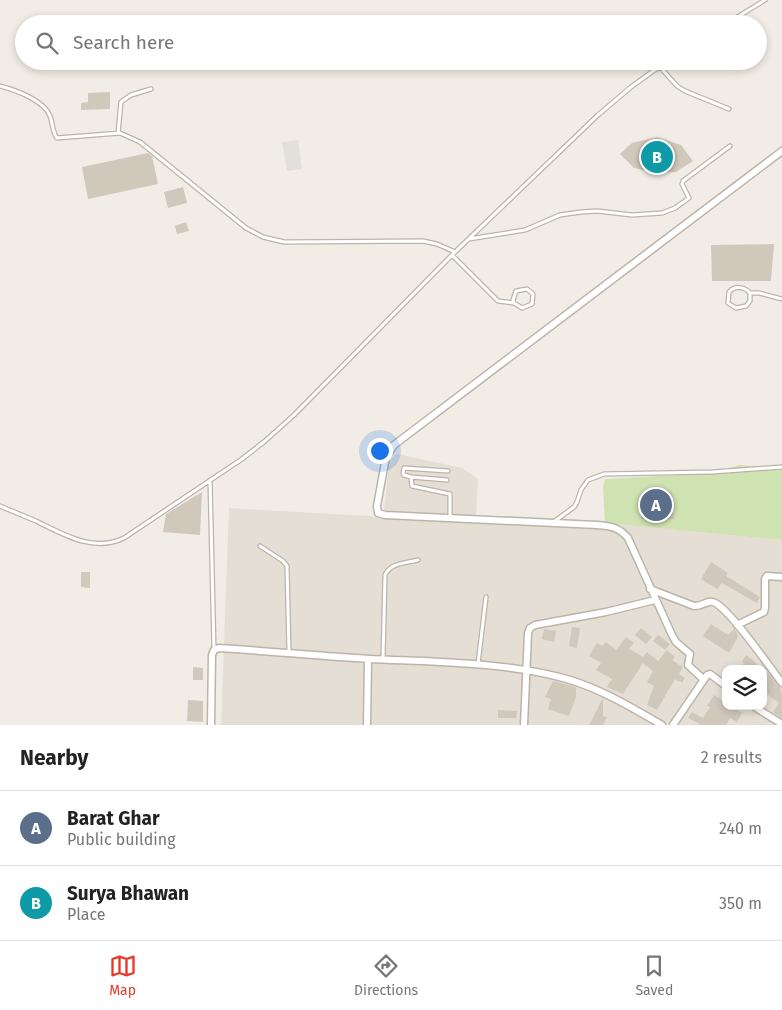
<!DOCTYPE html>
<html lang="en">
<head>
<meta charset="utf-8">
<style>
  body { margin:0; font-family:"Fira Sans",sans-serif; background:#f6f6f6; color:#222 }
  .controls { position:absolute; right:15px; bottom:15px; display:grid; overflow:hidden; border-radius:10px; box-shadow:0 2px 8px #0003 }
  .controls button { width:45px; height:45px; display:grid; place-items:center; padding:0; border:0; border-bottom:1px solid #e0e0e0; background:#fff; color:#222; font:25px sans-serif }
  .you { position:absolute; left:379px; top:450px; width:18px; height:18px; margin:-12px; border:4px solid #fff; border-radius:50%; background:#1a73e8; box-shadow:0 0 0 8px #1a73e833 }
  .badge { display:grid; place-items:center; width:32px; height:32px; border-radius:50%; background:#e53a29; color:#fff; font-size:16px; font-weight:700 }
  .pin { position:absolute; translate:-50% -50%; border:2px solid #fff; box-shadow:0 1px 5px #0006 }
  .list { margin:0; padding:0; list-style:none }
  h2 { display:flex; justify-content:space-between; align-items:center; height:65px; margin:0; padding:0 20px; font-size:21px }
  h2 small { font-size:16px; font-weight:400; color:#767676 }
  .list li { display:grid; grid-template-columns:32px 1fr auto; gap:15px; align-items:center; box-sizing:border-box; height:75px; padding:0 20px; border-top:1px solid #e0e0e0 }
  .list b { display:block; font-size:19px; white-space:nowrap }
  .list p { margin:0; font-size:16px; white-space:nowrap; color:#767676 }
  .list em { font-size:16px; font-style:normal; color:#767676 }
  .icon { flex:none; width:28px; height:28px; fill:none; stroke:currentColor; stroke-width:2; stroke-linecap:round; stroke-linejoin:round }
  .map { position:relative; flex:none; width:782px; height:725px; overflow:hidden }
  .search { position:absolute; background:#fff; box-shadow:0 2px 8px #0003; left:15px; right:15px; top:15px; height:55px; display:flex; align-items:center; gap:12px; box-sizing:border-box; padding:0 18px; border-radius:28px; color:#767676; font-size:19px }
  .sheet { height:215px; background:#fff }
  nav { display:flex; justify-content:space-around; align-items:center; box-sizing:border-box; height:70px; border-top:1px solid #e0e0e0; background:#fff; font-size:14px; color:#767676 }
  nav a { display:grid; justify-items:center; gap:2px }
  nav .on { color:#e53a29 }
  .map>svg:first-child { display:block }
  .residential { fill:#e4ded4; fill-rule:evenodd }
  .green { fill:#cfe2b2 }
  .parking { fill:#e2e0dd }
  .building { fill:#d1c8bc }
  .lines { fill:none; stroke-linecap:round; stroke-linejoin:round }
  .lane-casing { stroke:#bbb4a9; stroke-width:5.5 }
  .street-casing { stroke:#bbb4a9; stroke-width:9 }
  .lane { stroke:#fff; stroke-width:3 }
  .street { stroke:#fff; stroke-width:6 }
</style>
</head>
<body>
<div class="map">
<svg width="782" height="725" viewBox="0 0 782 725">
  <rect width="100%" height="100%" fill="#f1ede6"/>
  <!-- residential -->
  <path class="residential" d="M397,454L462,468L478,479L476,516L605,523L782,540V725H221L229,508L369,516L383,519L389,463L392,458ZM726,669H763V706H726Z"/>
  <!-- green -->
  <path class="green" d="M740,465L782,469V540L605,523L603,487L605,479L714,473Z"/>
  <!-- parking -->
  <path class="parking" d="M298,140L302,169L287,171L282,142Z"/>
  <!-- building -->
  <path class="building" d="M110,92V109L81,110V103L88,102V93Z
    M657,137L681,145L693,161L676,172L657,173L634,168L620,154L632,143Z
    M148,153L152,156L158,184L88,199L82,167Z
    M183,187L187,203L168,208L164,192Z
    M186,222L189,231L177,234L175,226Z
    M774,244L771,281H712L711,245Z
    M648,491H655L656,493L672,492L674,519L649,520V518L642,519L641,501H643L642,494H648Z
    M202,492L200,535L163,532L166,514Z
    M711,562L728,573L726,576L760,597L757,603L722,583L717,589L701,579Z
    M81,572H90V588L81,587Z
    M711,624L728,635L734,629H735L738,637L729,653L703,636Z
    M572,627L580,628L577,648L569,646Z
    M641,628L652,637L646,644L635,635Z
    M544,629L556,631L554,642L542,639Z
    M658,635L670,644L665,650L653,641Z
    M626,637L634,643L629,649L643,657L647,652L658,661L667,650L675,657L672,660L683,667L679,674L685,678L682,683L675,679L657,710L647,705L654,686L647,682L653,671L643,663L623,694L607,687L612,679L596,670L601,663L589,656L597,643L602,646L606,642L616,650Z
    M746,655L755,662L762,669H739L744,663L742,661Z
    M193,667L203,668V680H193Z
    M763,670L768,673L780,688L782,694V718L773,712L779,703L763,691Z
    M553,681L576,687V697L569,716L548,709L551,699L545,697Z
    M714,695L726,703V706H733V708L742,713L737,722L730,718L726,725H699L700,724L688,718L692,712L703,718L710,707L707,706Z
    M603,698V716L607,717L603,725H589Z
    M188,700L203,701V722L187,721Z
    M498,710L517,711L516,718H498Z"/>
  <g class="lines">
    <!-- lane casing -->
    <g class="lane-casing">
      <path id="lane" d="M726,24L765,0
        M660,67L677,86L685,91L729,109
        M0,86C15,90 44,100 50,116C53,123 52,132 57,138L120,133L140,142L246,228L263,237L284,242L423,241L437,244L455,252
        M118,133L121,102L131,95L151,89
        M469,239L525,230L560,215L581,212L597,211L632,215L662,213L675,208L689,198L682,184L683,181L730,146
        M452,255L498,301L514,303L522,308L532,304L533,294L527,289L516,291L513,300L514,303
        M750,293V301L746,306L736,308L728,303L729,292C735,285 745,287 750,293H759L782,299
        M448,471L404,468L403,473L404,475L411,477L412,486L450,494V518
        M411,477L447,480
        M210,480L214,650
        M0,506C12,511 24,516 36,521C63,534 93,553 124,538L242,459L265,441L294,415L455,252L598,115L631,87L667,61
        M555,521L574,507L577,502L581,490L588,480L604,474L712,472L782,467
        M260,546L283,561L287,566L289,652
        M383,659L385,575C390,563 406,563 418,560
        M478,664L486,597"/>
    </g>
    <!-- street casing -->
    <g class="street-casing">
      <path id="street" d="M650,589L694,606C701,607 707,600 713,602C728,606 770,668 782,683
        M737,625L764,612L765,608V579L767,576L782,577
        M726,686L710,674L707,675L705,678H702L688,665L690,654L676,642L672,635L628,538C619,527 610,526 597,525L385,515L378,513L377,506L386,457L394,445L782,151
        M753,706L782,724
        M211,725L212,655L214,650L219,648C269,651 320,656 370,659C433,662 507,662 567,679C601,689 631,707 662,725
        M367,725L368,659
        M524,725L528,633L530,628L535,625L606,612L655,600
        M673,725L705,678"/>
    </g>
    <!-- lane -->
    <use href="#lane" class="lane"/>
    <!-- street -->
    <use href="#street" class="street"/>
  </g>
</svg>
<div class="controls">
<button><svg class="icon" aria-label="layers" viewBox="0 0 24 24"><path d="M12 4l9 5-9 5-9-5zM3 14l9 5 9-5"/></svg></button>
</div>
<div class="you"></div>
<div class="pin badge" style="left:656px;top:505px;background:#5c6f8a">A</div>
<div class="pin badge" style="left:657px;top:157px;background:#0f9aa8">B</div>
<div class="search"><svg class="icon" aria-label="search" viewBox="0 0 24 24"><circle cx="10" cy="10" r="6"/><path d="M15 15l6 6"/></svg>Search here</div>
</div>
<section class="sheet">
<h2>Nearby<small>2 results</small></h2>
<ul class="list">
<li><span class="badge" style="background:#5c6f8a">A</span><div><b>Barat Ghar</b><p>Public building</p></div><em>240 m</em></li>
<li><span class="badge" style="background:#0f9aa8">B</span><div><b>Surya Bhawan</b><p>Place</p></div><em>350 m</em></li>
</ul>
</section>
<nav>
<a class="on"><svg class="icon" aria-label="map" viewBox="0 0 24 24"><path d="M3 6l6-2 6 2 6-2v14l-6 2-6-2-6 2zM9 4v14M15 6v14"/></svg>Map</a>
<a><svg class="icon" aria-label="directions" viewBox="0 0 24 24"><path d="M12 3l9 9-9 9-9-9zM9 14v-3h6M13 9l2 2-2 2"/></svg>Directions</a>
<a><svg class="icon" aria-label="saved" viewBox="0 0 24 24"><path d="M7 4h10v16l-5-4-5 4z"/></svg>Saved</a>
</nav>
</body>
</html>
